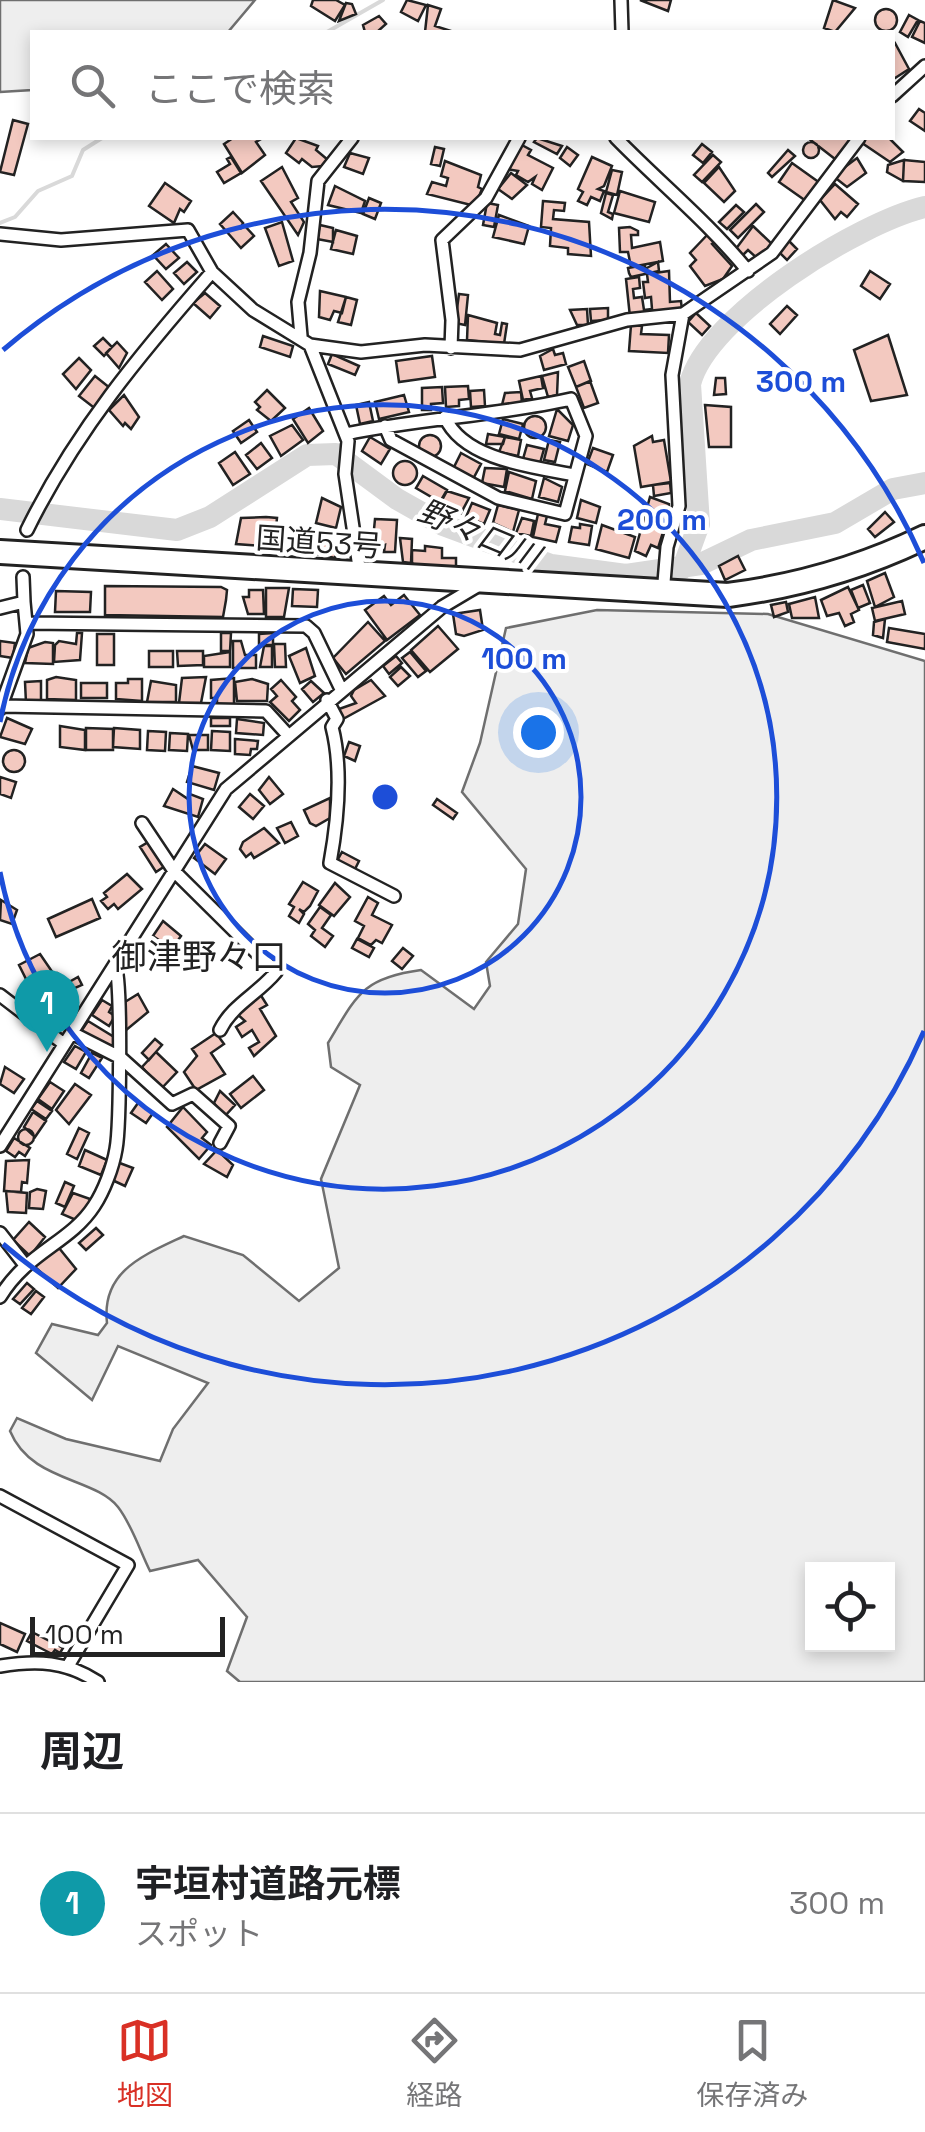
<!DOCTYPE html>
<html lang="ja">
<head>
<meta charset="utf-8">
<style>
  body { margin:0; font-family:"Space Grotesk","Noto Sans JP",sans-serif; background:#f2f2f2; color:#202124 }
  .controls { position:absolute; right:30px; bottom:30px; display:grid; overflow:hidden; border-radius:0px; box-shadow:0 5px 15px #0003 }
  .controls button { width:90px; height:90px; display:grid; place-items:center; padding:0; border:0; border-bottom:2px solid #e0e0e0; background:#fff; color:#202124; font:50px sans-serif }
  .scale { position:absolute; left:30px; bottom:25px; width:195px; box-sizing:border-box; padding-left:10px; border:5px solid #222; border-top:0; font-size:28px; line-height:35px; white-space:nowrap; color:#222; -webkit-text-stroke:8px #fff; paint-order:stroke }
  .you { position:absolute; left:538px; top:732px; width:35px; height:35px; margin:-25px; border:8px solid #fff; border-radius:50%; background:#1a73e8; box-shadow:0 0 0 15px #1a73e833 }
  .badge { display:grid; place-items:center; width:65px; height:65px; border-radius:50%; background:#d93025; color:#fff; font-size:32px; font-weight:700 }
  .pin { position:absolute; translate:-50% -82px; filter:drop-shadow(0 2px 5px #0008) }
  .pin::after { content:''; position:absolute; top:52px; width:35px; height:30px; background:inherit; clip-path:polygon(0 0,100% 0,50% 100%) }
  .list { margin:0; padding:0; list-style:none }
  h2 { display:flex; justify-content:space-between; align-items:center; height:130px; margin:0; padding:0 40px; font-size:42px }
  h2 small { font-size:32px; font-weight:400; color:#757577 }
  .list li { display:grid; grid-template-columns:65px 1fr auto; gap:30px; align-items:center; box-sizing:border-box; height:180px; padding:0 40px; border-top:2px solid #e0e0e0 }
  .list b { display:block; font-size:38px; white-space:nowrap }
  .list p { margin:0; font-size:32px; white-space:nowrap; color:#757577 }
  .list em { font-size:32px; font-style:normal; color:#757577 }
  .icon { flex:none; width:55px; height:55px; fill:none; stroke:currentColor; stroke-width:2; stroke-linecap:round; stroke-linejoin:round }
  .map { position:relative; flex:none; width:925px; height:1682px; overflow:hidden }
  .search { position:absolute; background:#fff; box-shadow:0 5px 15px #0003; left:30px; right:30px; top:30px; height:110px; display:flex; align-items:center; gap:25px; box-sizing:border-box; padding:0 35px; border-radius:0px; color:#757577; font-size:38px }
  .sheet { height:310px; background:#fff }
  nav { display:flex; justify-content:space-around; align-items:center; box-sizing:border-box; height:140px; border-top:2px solid #e0e0e0; background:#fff; font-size:28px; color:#757577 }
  nav a { display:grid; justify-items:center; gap:5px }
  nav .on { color:#d93025 }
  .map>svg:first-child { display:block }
  .green { fill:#eee; stroke:#6f6f6f; stroke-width:2.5; fill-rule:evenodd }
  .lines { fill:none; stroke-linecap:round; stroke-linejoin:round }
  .stream { stroke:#d9d9d9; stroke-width:4 }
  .river { stroke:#d9d9d9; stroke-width:22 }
  .building { fill:#f3c9c0; stroke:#222; stroke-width:2.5 }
  .street-casing { stroke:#222; stroke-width:16 }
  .highway-casing { stroke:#222; stroke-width:28 }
  .street { stroke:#fff; stroke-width:11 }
  .highway { stroke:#fff; stroke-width:22 }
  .ring { fill:none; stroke:#1d4ed8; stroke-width:5 }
  .labels { text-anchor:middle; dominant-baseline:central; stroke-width:8; stroke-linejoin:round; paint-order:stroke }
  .street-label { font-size:30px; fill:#222; stroke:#fff }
  .water-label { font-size:32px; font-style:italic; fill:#222; stroke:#fff }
  .quarter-label { font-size:35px; fill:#222; stroke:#fff }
  .centre { fill:#1d4ed8; stroke:#fff; stroke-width:5 }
  .ring-label { font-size:30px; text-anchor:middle; font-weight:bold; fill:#1d4ed8; stroke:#fff; stroke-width:8; stroke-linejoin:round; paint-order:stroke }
</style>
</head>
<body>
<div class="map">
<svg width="925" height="1682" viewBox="0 0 925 1682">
  <rect width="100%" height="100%" fill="#fff"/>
  <!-- green -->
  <path class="green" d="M0,0H255L228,32H32V90L0,92Z
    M597,610L768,614L925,661V1682H240L227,1671L247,1617L198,1560L150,1571C140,1551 132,1525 118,1507C94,1477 31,1482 10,1431L17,1418L66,1439L160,1461L173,1429L208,1383L118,1346L92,1400L36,1353L52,1324L98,1335L107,1323C101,1271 144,1255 184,1236L243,1255L299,1301L339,1268L321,1179L360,1085L331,1067L328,1043C357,995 362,978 421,970L474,1009L490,986L486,962L518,924L526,869L462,792L480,743L506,628ZM812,1570H888V1644H812Z"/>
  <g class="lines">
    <!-- stream -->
    <path class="stream" d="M327,32L383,0
      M0,223L15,217L38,191L72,176L83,150L102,138"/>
    <!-- river -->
    <path class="river" d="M0,509L177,530L210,517L307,455L336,454L397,499L443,525L551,565L626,575L701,564L751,540L835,523L893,489L925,483
      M683,568L699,524L690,384C707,316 858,223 925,207"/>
  </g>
  <!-- building -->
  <path class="building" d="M336,0L345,5L335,21L311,6L313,0Z
    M407,0L426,5L418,21L401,12Z
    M640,0H671L668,11Z
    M833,0L855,8L835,32L824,28Z
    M346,3L352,4L356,14L339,21Z
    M428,5L441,9L435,26L454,32H425Z
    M875 20a11 11 0 1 1 22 0a11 11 0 1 1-22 0Z
    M909,15L918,20L908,37L900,32Z
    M379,16L386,24L377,32H365L363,25Z
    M920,21L925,23V43L912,37Z
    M895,43L909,69L892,80V45Z
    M919,109L925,113V131L910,121Z
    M13,120L28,124L14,175L0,172Z
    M233,138L261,139L256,142L265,155L242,173L224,144Z
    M296,138L318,146L316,150L328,160L323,166L312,167L302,159L299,163L286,153Z
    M537,138L562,146L557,154L534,142Z
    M808,138H848L851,140L835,159Z
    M866,138H889L903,152L890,162L862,143Z
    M803 150a8 8 0 1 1 16 0a8 8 0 1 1-16 0Z
    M520,144L531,150L528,155L553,168L542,190L532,184L535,177L528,182L516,175L518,171L507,169Z
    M702,144L712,152L703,163L693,155Z
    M435,147L444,149L440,166L431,164Z
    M567,147L578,155L570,166L560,158Z
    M788,150L795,156L772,177L768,173Z
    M350,153L369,158L363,174L344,167Z
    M713,155L721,162L702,182L694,175Z
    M231,157L241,173L224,183L217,172L230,164L227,159Z
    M592,157L612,166L604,186L598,189L604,191L600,201L591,197L587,205L578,201L583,192L578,189Z
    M857,158L866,173L847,187L833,176Z
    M904,160L903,181L887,172L888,165Z
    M904,160L925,162V182L903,181Z
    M445,161L481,175L478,187L482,189L475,206L427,194L432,182L446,186L448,178L441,176Z
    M792,163L820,183L806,201L779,182Z
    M282,167L298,198L291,202L304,222L298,235L261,181Z
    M719,167L735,191L724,202L704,183Z
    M612,170L622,172L617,195L606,192Z
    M511,173L527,185L512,199L498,189Z
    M165,183L191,201L184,212L180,209L174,223L149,206Z
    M835,184L858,204L847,217L841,212L835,219L820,200Z
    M335,186L365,201L361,213L328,205Z
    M620,191L655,202L649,222L614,213Z
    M606,193L613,195L608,212L613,214L612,219L601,213Z
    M369,198L381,203L375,219L363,214Z
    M543,201L565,203L564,211L554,210L553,219L589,222L591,256L568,254V248L550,246L551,228L541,227Z
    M487,203L498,205L494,227L483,225Z
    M756,204L764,212L738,238L730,230Z
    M736,205L744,212L727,229L719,222Z
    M233,212L243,223L240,229L244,225L254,236L241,248L220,224Z
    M499,215L529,226L524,244L493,237Z
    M282,222L293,261L279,266L265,228Z
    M320,225L333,228V242L317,239Z
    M753,226L772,244L758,259L748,250L742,256L735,250Z
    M630,227L638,231V235H631L632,248L660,242L663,261L631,267L628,252H620L619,228Z
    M336,230L357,236L353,254L331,249Z
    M710,232L717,240L712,244L732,266L723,279L705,286L690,266L696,260L690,253Z
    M789,241L797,249L787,260L779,252Z
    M166,244L179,258L166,269L153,255Z
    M187,262L197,272L184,284L174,273Z
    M658,262L659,271L631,277L629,273L628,268L645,265V269Z
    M157,271L173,289L162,300L145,282Z
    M669,271L670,302L681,301L682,311L630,317L626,279L639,277L640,288L633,289L634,298L642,297L644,310L652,309L651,297L645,298L643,282H648L647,274Z
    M870,271L890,284L880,299L861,286Z
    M320,291L346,297L342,313L334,311L330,320L319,317Z
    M205,293L220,306L210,318L193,303Z
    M459,294L468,295L465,325L455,323Z
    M346,297L357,300L351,325L338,322Z
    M787,306L797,315L780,334L770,324Z
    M608,308V320L591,321L590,309Z
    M587,309L588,325H577L570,310Z
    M696,313L710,326L702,335L688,322Z
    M468,315L497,323L495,334L500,335L502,323L507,324L504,344L467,340Z
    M631,325L642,326L641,334L669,335L668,353L629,351Z
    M888,335L907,395L871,401L854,350Z
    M263,336L293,346L290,357L260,347Z
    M103,338L112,347L104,356L94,346Z
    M117,342L127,353L119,368L106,353Z
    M553,349L555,355L563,353L566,364L544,370L540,356Z
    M332,354L359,366L355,375L328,364Z
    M432,356L435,377L399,382L396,361Z
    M79,358L91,370L76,389L63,374Z
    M584,361L591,381L576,387L568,367Z
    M558,372L557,395L548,397L542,376Z
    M95,376L110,388L97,410L79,396Z
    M541,376L543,388L530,391L532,398L523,400L519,381Z
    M716,378H725L726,394L714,395Z
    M590,381L598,403L584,408L576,387Z
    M468,386L469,399L459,400V406L446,407L445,387Z
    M442,387L443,403L431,404V410H422V388Z
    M267,390L285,408L271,421L257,410L260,407L255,402Z
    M484,390L485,406L471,407L470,391Z
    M521,392L522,404L502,405L505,393Z
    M124,395L139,417L131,429L125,423L123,426L109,410Z
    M404,395L409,412L379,419L375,402Z
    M369,402L373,421L360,424L356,405Z
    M705,405L731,407V447H709Z
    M309,408L323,431L308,443L293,419Z
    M557,409L573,425L568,441L549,436Z
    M524 427a11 11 0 1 1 22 0a11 11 0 1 1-22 0Z
    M503,419L523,424L519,439L499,434Z
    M249,420L257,432L241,443L233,431Z
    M292,425L303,440L281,456L270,436Z
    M488,434L505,437L503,444H486Z
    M419 446a11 11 0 1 1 22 0a11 11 0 1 1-22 0Z
    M652,436L653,442L664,440L671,482L641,487L634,446Z
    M370,437L390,449L381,464L362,451Z
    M505,437L521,440L518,456L499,452Z
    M549,440L560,442L555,462L544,460Z
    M261,443L272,458L257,469L246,455Z
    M527,445L544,449L540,463L523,459Z
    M593,448L613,455L607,472L587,464Z
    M235,452L250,474L233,485L219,463Z
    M461,453L481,464L473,479L453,469Z
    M393 473a12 12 0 1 1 24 0a12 12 0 1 1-24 0Z
    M485,468L507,469L504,487L482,483Z
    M509,472L536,481L532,499L505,491Z
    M423,476L447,490L440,502L416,488Z
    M544,478L562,487L558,502L539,497Z
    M670,483L671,493L654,496L653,485Z
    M447,491L469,498L461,513L441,502Z
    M650,497L669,504V513L658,548L651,545L646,556L635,551Z
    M322,498L341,507L336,528L316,523Z
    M581,500L600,507L596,523L577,518Z
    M472,503L490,510L484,524L466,517Z
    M498,505L519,510L513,532L493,523Z
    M885,512L894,522L875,537L868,529Z
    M538,514L547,516L545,524L560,527L556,542L533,537Z
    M266,517L277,518L274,547L236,544L241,518Z
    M522,518L534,521L531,536L516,533Z
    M375,519L397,520L395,552H384L385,545L372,550Z
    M580,524L592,526L589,545L569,542L572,527L580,528Z
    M602,525L635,537L629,558L596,549Z
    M297,535L313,538L311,544L317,540L338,545L335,558L290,548Z
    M400,538L412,539L411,563L403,562Z
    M425,546L442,548V558H456V570L417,567L412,563V550L425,551Z
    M738,556L745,570L725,580L719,566Z
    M885,573L894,597L875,607L867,581Z
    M863,585L870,603L858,608L851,590Z
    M105,586L221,587L227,590L226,600L223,617L105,615Z
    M848,587L859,610L851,614L854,622L845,626L839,613L827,616L821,600Z
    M266,588H289L284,617H266Z
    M293,589L318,590L317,607L292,606Z
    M249,590H263L264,614H248L243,597H249Z
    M56,591L91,592L90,612H55Z
    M404,595L420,615L387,640L365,610L384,596L391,605Z
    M815,597L819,618H792L789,604Z
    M902,601L905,614L875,621L872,608Z
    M786,602L788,612L774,617L771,605Z
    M480,610L483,630L464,636L456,634L453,614Z
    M885,619L883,638L873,635L874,622Z
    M368,622L385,641L346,674L333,658Z
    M438,626L458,649L430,672L411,650Z
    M889,628L925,634V649L887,642Z
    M77,633H82L80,660L54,662L55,645L59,641L76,644Z
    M221,633H231L230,651H221Z
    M273,633V645H259V634Z
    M97,634H114V665H97Z
    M0,641L15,643L13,658L0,656Z
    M233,641H241L245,655H256V668H233Z
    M45,642L53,643V664L25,663L28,648Z
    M274,644H285L286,667H275Z
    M264,646H272V667H260Z
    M306,648L315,676L300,683L289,656Z
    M149,651H173V667H149Z
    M177,651H203V665L178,666Z
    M230,652V667H204V656Z
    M410,652L426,671L418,677L402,658Z
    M396,656L402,663L389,674L383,666Z
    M401,667L410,676L398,686L390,677Z
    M56,677L76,680V700L47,699V680Z
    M206,677L201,703H179L182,678Z
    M234,678V705H217V698H211V680Z
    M128,679H142V701L116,699V683H128Z
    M252,679L268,684L267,701H237L235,682Z
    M281,680L296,697L292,701L300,710L289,721L270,702L277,696L271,689Z
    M371,680L385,696L343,719L339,709L356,703L351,696L354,690Z
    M41,681V703H26L25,682Z
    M151,681L176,685V702H147Z
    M311,681L324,693L313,702L302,689Z
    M81,683H107V698H81Z
    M7,718L32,729L25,744L0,737Z
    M211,718H230V726H211Z
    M237,719L264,723L263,735L236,733Z
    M60,726L85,730V750L60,747Z
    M86,728L113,729V750H86Z
    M114,728L140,730V749L113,747Z
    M148,731L166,732L165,751L147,750Z
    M212,731L230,732V751L211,750Z
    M170,733L188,734L187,751L169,750Z
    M189,735H208V750H193Z
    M235,739L258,741L257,749H251L250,755L235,754Z
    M349,742L360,746L355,761L344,756Z
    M3 761a11 11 0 1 1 22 0a11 11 0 1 1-22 0Z
    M192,766L219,773L214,790L187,782Z
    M0,777L16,782L11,798L0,794Z
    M269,777L283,794L270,804L259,790Z
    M173,789L188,799L190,794L203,799L198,817L164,806Z
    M250,794L264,806L253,819L239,807Z
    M330,798V818L316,826L310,823L304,810Z
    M437,799L457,813L453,819L433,805Z
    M291,822L298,836L285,843L277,828Z
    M264,828L279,843L254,858L251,853L246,857L240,849L243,842Z
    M150,841L165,866L156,872L140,847Z
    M205,844L226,859L215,874L194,858Z
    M342,852L359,861L355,869L337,861Z
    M127,874L142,889L118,909L114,904L108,909L101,901L107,897L104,893Z
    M303,882L318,891L310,906L304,912L299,909L304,914L299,923L289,916L294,907L289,904Z
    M335,883L350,897L334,916L319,905Z
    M368,897L378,903L372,915L392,925L382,943L376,940L371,945L358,938L364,926L355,921Z
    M92,899L100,918L56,937L48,919Z
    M1,900L17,910L12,924L0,920Z
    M320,907L331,915L322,928L333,936L325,947L311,936L315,930L308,924Z
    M163,921L181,936L172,949L153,936Z
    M357,939L374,948L369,957L352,948Z
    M403,948L413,956L402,969L392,961Z
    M40,954L53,973L29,985L19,965Z
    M57,973L69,982L78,977L82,985L50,999L41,981Z
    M138,994L148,1012L125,1031L120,1005Z
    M260,994L267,1005L260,1009L276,1036L254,1056L249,1048L259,1042L252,1030L242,1037L236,1027L245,1021L236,1013Z
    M49,995L52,1003L35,1012L31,1003Z
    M102,1000L112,1006L109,1012L115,1016L109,1026L92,1015Z
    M52 1018a10 10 0 1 1 20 0a10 10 0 1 1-20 0Z
    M88,1021L114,1037V1050L80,1033Z
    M216,1033L224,1044L211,1053L225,1074L196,1090L184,1072L197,1056L192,1049Z
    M155,1039L162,1045L149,1060L142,1053Z
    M75,1046L86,1052L76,1069L64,1062Z
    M156,1052L177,1072L161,1089L142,1067Z
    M92,1053L102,1058L89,1078L81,1073Z
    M5,1067L24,1079L14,1093L0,1084Z
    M253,1076L264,1090L241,1108L230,1094Z
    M50,1082L64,1091L52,1109L38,1099Z
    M75,1084L91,1095L69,1124L56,1110Z
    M220,1091L235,1105L224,1117L214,1103Z
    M37,1101L52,1111L46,1119L31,1109Z
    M138,1103L153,1113L146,1123L131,1113Z
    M183,1107L207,1132L202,1138L211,1145L199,1159L167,1127Z
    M33,1112L46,1121L35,1137L24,1127Z
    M79,1128L89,1133L77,1159L67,1154Z
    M18 1137a8 8 0 1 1 16 0a8 8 0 1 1-16 0Z
    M14,1138L30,1148L25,1156L19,1152L15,1157L6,1151Z
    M85,1150L107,1160L101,1175L79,1166Z
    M217,1150L233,1165L227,1177L204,1164Z
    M29,1160L27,1183L22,1182L21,1192L4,1191L6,1161Z
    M117,1162L133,1168L125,1186L110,1179Z
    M65,1182L74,1186L65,1207L56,1203Z
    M37,1189L46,1191L43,1209L29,1208L30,1192Z
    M6,1191L27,1193L26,1213L8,1212Z
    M73,1193L90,1199L91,1204L76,1220L62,1214Z
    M29,1222L45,1237L30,1256L13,1240Z
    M96,1228L103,1235L86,1250L79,1243Z
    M55,1243L76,1269L58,1288L34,1266Z
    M27,1283L34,1289L20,1304L13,1299Z
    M36,1291L44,1297L31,1314L22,1308Z
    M0,1623L25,1634L17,1652L0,1644Z
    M32,1632L63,1648L60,1653L55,1650L52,1654L27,1641Z"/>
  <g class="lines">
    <!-- street casing -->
    <g class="street-casing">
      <path id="street" d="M621,0L622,32
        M892,96L925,66
        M616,138C660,183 708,222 748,271
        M0,234L61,240L188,230L212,272
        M301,336L298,302L310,253L318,181L352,138
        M310,345L361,352L425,345L520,350L627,320L683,314L772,253L859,138
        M451,348L452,320L442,240L486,198L519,138
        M445,417C463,460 534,467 575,475
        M346,434C421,418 497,416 571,399L586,436L565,514L498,498L391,440L385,426
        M27,530C75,432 141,353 212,272L253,310L310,345L348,441L345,474L360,574
        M663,594L667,547L679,506L672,375L683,314
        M0,608L24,602L23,577
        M28,623L306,626L314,633L341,689
        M327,700L337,719L332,727C343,770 338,819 330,863L394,896
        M2,706L266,711L287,734
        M0,709L27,634L24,602
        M142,823L174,871L276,972C258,994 232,1005 220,1030
        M0,995L64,1044
        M72,1033L121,1058L172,1104L193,1094L229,1126L220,1143
        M0,1146L226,789L442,607L479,585
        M0,1233L25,1265
        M0,1297C27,1252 70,1243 94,1206C104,1191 113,1167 116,1149C120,1128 122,976 115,965
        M0,1496L128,1565L68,1666
        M0,1666C37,1660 66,1661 98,1682"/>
    </g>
    <!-- highway casing -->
    <g class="highway-casing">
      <path id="highway" d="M0,552L728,595C798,586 861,568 925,537"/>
    </g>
    <!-- street -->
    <use href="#street" class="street"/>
    <!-- highway -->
    <use href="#highway" class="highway"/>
  </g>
  <!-- distance rings -->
  <g class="ring">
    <circle cx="385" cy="797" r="196"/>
    <path d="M0 722A392 392 0 1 1 0 872"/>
    <path d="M924 1031A588 588 0 0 1 3 1244M3 350A588 588 0 0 1 924 563"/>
  </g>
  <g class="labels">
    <!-- street labels -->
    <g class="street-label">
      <text transform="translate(319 542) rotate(4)">国道53号</text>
    </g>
    <!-- water labels -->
    <g class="water-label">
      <text transform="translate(479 534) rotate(23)">野々口川</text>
    </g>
    <!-- quarter labels -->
    <g class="quarter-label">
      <text x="199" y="957">御津野々口</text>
    </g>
  </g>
  <circle cx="385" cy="797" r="15" class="centre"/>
  <g class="ring-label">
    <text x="801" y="392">300 m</text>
    <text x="662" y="530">200 m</text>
    <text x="524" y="669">100 m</text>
  </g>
</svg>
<div class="controls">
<button><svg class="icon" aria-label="locate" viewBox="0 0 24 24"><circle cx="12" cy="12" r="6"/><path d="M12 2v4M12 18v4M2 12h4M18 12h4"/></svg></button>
</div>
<div class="scale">100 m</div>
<div class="you"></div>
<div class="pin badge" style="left:47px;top:1052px;background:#0f9aa8">1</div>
<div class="search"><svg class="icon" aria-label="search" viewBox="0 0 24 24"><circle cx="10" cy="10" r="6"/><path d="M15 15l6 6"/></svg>ここで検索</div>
</div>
<section class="sheet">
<h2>周辺<small></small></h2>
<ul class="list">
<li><span class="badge" style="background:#0f9aa8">1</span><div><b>宇垣村道路元標</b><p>スポット</p></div><em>300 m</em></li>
</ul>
</section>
<nav>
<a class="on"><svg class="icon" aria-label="map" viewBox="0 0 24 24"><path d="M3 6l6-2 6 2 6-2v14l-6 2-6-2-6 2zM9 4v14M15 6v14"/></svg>地図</a>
<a><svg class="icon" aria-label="directions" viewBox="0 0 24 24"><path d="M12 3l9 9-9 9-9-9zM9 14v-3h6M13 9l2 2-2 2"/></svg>経路</a>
<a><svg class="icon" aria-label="saved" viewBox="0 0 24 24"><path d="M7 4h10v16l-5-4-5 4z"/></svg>保存済み</a>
</nav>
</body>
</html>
